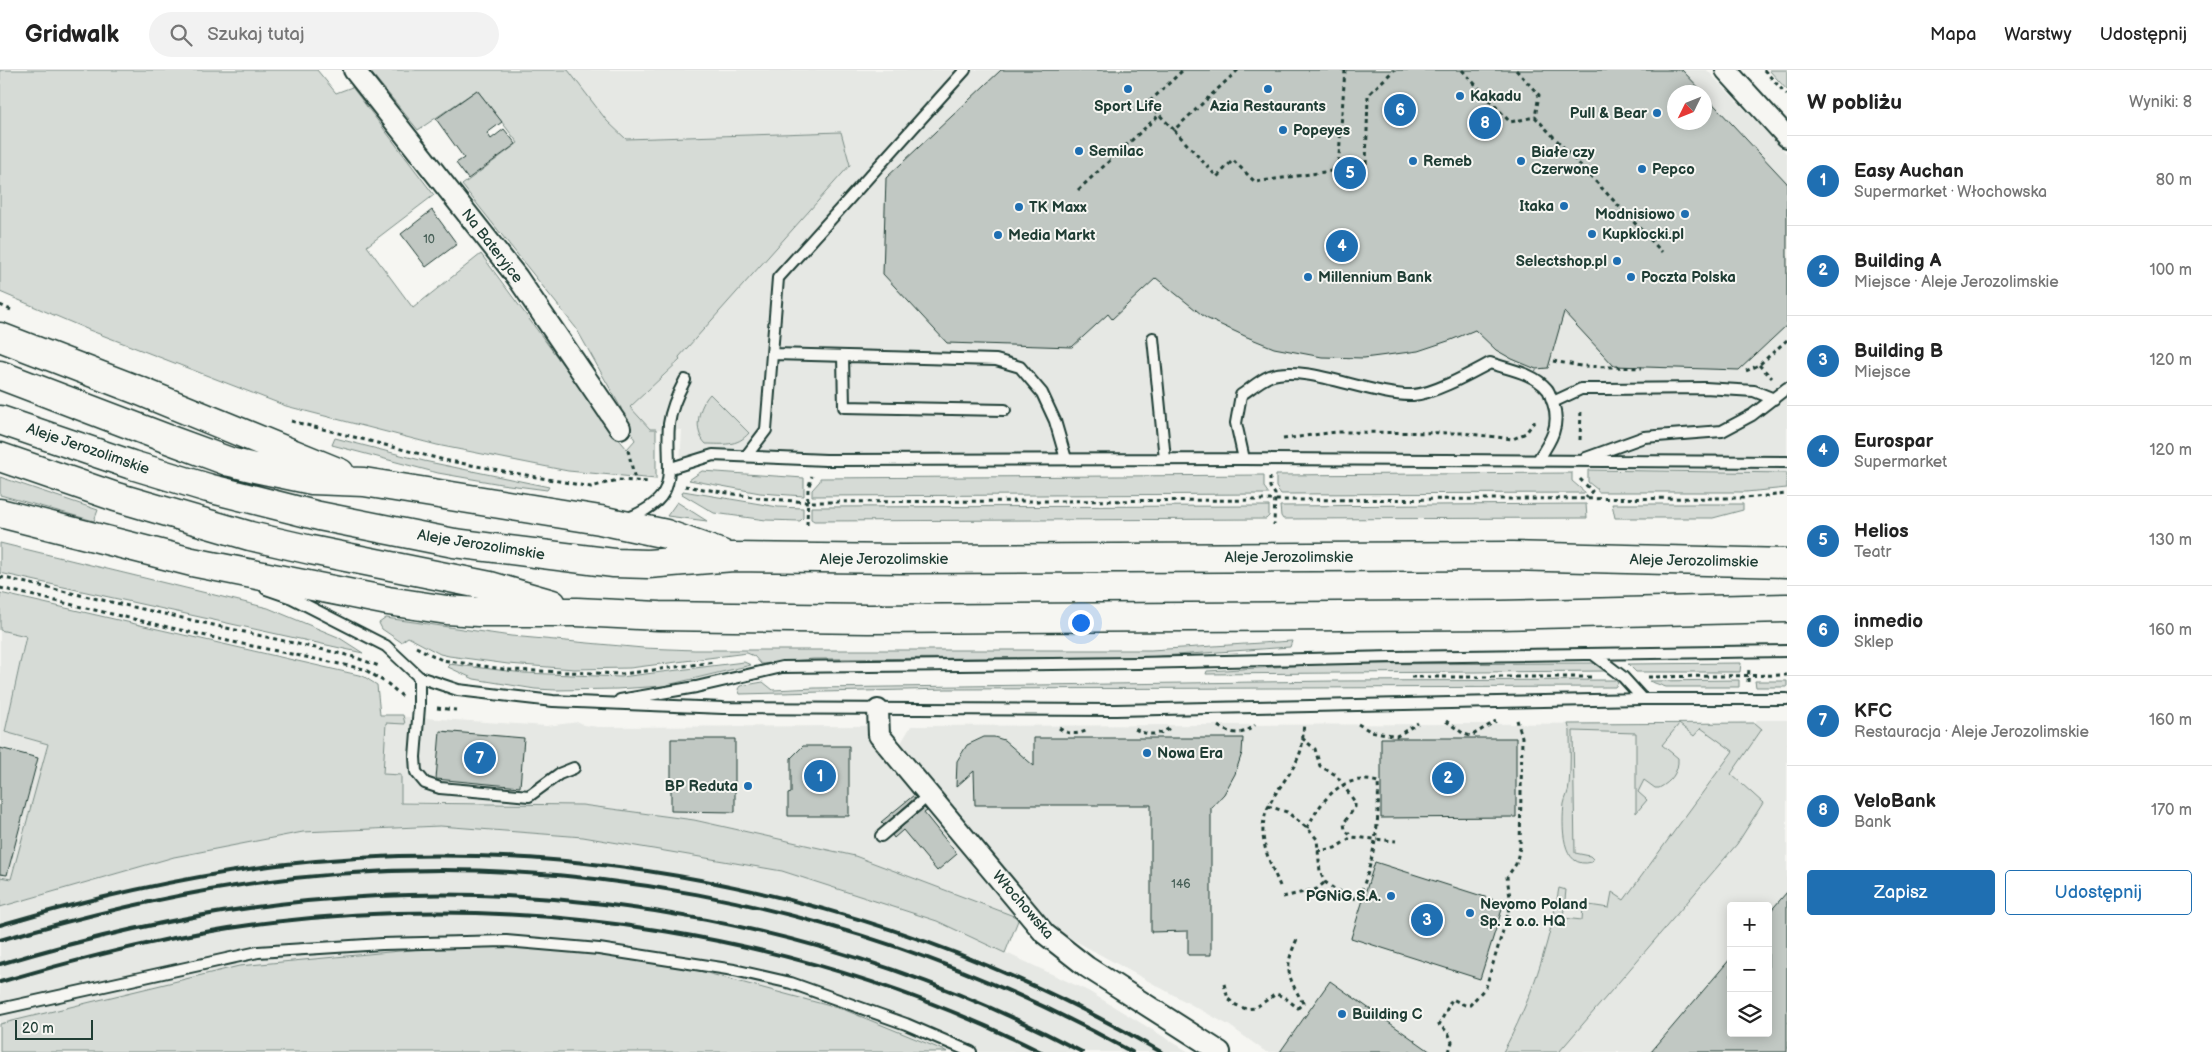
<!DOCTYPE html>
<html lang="pl">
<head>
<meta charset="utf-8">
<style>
  body { margin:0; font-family:"Balsamiq Sans",sans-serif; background:#f2f2f2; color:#222 }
  .controls { position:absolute; right:15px; bottom:15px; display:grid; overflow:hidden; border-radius:5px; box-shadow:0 2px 12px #0003 }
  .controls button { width:45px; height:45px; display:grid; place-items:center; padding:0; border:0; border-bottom:1px solid #e0e0e0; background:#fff; color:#222; font:25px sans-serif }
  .compass { position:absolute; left:1667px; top:15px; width:45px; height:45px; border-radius:50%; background:#fff; box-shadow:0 2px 12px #0003; rotate:227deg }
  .scale { position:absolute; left:15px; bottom:12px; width:78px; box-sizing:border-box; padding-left:5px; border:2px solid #1f3d34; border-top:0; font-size:14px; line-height:18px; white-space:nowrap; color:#1f3d34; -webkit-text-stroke:4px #f6f6f2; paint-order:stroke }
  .you { position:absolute; left:1080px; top:552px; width:18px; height:18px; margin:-12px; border:4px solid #fff; border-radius:50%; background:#1a73e8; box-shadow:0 0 0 8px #1a73e833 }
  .badge { display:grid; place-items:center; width:32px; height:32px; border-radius:50%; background:#1f6fb2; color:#fff; font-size:16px; font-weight:700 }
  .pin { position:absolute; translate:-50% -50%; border:2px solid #fff; box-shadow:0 1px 5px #0006 }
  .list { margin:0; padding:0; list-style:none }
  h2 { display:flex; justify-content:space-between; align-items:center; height:65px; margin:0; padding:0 20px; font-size:21px }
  h2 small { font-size:16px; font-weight:400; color:#767676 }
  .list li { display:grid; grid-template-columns:32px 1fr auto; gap:15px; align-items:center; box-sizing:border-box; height:90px; padding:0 20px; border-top:1px solid #e0e0e0 }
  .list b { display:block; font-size:19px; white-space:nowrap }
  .list p { margin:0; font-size:16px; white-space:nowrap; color:#767676 }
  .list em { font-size:16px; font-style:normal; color:#767676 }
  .actions { display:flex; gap:10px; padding:15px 20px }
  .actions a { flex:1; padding:11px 0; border:1px solid #1f6fb2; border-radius:5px; text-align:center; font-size:18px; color:#1f6fb2 }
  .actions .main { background:#1f6fb2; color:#fff }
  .icon { flex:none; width:28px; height:28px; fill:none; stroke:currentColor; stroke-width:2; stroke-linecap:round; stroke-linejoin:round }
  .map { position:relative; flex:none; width:1787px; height:982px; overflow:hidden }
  header { display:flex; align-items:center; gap:30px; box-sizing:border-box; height:70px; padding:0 25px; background:#fff; border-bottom:1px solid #e0e0e0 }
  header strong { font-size:24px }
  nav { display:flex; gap:28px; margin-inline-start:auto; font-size:18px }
  .search { width:350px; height:45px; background:#f2f2f2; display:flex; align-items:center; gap:12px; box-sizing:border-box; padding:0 18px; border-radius:28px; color:#767676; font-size:19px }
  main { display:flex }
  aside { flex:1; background:#fff }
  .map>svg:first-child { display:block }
  .built { fill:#e6e8e4; fill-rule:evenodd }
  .green { fill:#d6dbd6; stroke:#7a8c85 }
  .building { fill:#c1c8c3; stroke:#1f3d34 }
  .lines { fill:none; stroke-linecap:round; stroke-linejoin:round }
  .service-casing { stroke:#1f3d34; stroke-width:14 }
  .minor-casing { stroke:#1f3d34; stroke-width:24 }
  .primary-casing { stroke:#1f3d34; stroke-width:31 }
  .path { stroke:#1f3d34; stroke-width:3; stroke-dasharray:4 4; stroke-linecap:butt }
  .service { stroke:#f6f6f2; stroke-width:10 }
  .minor { stroke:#f6f6f2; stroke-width:20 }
  .primary { stroke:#f6f6f2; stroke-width:28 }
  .rail { stroke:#1f3d34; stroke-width:4 }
  .poi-dot { fill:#1f6fb2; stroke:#f6f6f2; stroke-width:2 }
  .labels { text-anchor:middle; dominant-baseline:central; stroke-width:4; stroke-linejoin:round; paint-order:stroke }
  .number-label { font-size:12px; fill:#486058 }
  .poi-label { font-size:15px; font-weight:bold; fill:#1f3d34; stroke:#f6f6f2; text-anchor:start }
  .street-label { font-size:15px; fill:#1f3d34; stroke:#f6f6f2 }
</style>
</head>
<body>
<header>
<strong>Gridwalk</strong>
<div class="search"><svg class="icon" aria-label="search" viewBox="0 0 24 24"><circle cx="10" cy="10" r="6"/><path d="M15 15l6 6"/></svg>Szukaj tutaj</div>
<nav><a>Mapa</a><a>Warstwy</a><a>Udostępnij</a></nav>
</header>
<main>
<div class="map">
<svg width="1787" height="982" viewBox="0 0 1787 982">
  <rect width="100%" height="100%" fill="#f6f6f2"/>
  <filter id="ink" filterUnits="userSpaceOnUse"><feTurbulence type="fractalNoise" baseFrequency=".02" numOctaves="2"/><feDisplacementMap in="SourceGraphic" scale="10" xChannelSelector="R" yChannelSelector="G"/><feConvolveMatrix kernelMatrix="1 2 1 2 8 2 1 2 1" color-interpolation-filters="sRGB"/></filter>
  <g filter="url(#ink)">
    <!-- built -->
    <path class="built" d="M568,0H1707L1787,84V403L1590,399L680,393L682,360L650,359L630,337L680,291L679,287L842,62L626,69L607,51ZM1674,22H1704V52H1674Z
      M0,559L26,566L5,662L48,674L11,809L0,807Z
      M379,645L546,656L579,652L584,655L598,657L866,656L882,681L1019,848L855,786L694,750L582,735L366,731Z
      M1757,650H1787V982H1266L1230,956L1059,862L901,673L911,656L1755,653ZM1731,836H1768V963H1731Z
      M440,756L583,767L782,801L938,851L1088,921L1189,982H0V837L174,787L303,762Z"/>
    <!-- green -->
    <path class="green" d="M0,0H317L336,23L352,17L434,125L367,176L413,238L481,184L611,360L627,379L635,370L623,348L621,338L576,258L462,115L518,73L477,20L418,60L369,0H568L607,51L626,69L841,62L850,95L679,287L680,290L630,337L650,359H656V409L568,401L437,375L286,336L89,260L0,222Z
      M1769,0H1787V20Z
      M710,324L749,363C737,377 723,374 706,374C692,360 699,336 710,324Z
      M335,368L424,391L549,417L547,420L501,414L438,403L332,375Z
      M1588,400L1787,403V418L1746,422H1598V420L1588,412Z
      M702,401L804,408V426L760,423L689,410Z
      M1572,403V411L1586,423L1281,424L1276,417V405Z
      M1264,405V417L1269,424L812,426V420L820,411V408Z
      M0,407L98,440L94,451L0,425Z
      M683,421L778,437L803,438V448L800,451L766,450L714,443L682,424Z
      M677,432L707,451L667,446Z
      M1586,434L1587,448L1283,449L1281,446L1280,436Z
      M1612,434H1743V440L1713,448H1615Z
      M1269,436V446L1266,449L814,451L811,449V437Z
      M0,473L268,538L338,567L363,583L0,503Z
      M0,523L363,606L377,615L380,645H403L405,654L386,653L383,704L401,705V733L582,735L694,750L855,786L1019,848L1005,883L937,851L782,801L583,767L440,756L303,762L174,787L0,837V807L11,809L48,674L5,662L26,566L0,560Z
      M386,548L511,566L643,578L695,580H1151L1292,571L1290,577L1147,587L813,589L761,594L754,586L747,583L630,598L574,599L508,594L449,586L440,584L408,567L401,572L382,559L379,553Z
      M744,592L751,595L663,616L617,619L556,620L535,619L474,609L448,597L449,594L524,603L621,607Z
      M1359,592L1360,594L1593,593L1606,601L1206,604L1207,601Z
      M1741,593L1740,602H1636L1628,594Z
      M1615,610L1618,613L1615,617L947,619L740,624L738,619L740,616L763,612L773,620L815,618L1334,611Z
      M1739,610V617H1666L1649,611Z
      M1755,611H1787V617H1756Z
      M1755,653L1762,659L1731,704L1763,733L1737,774L1559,982H1503C1531,931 1549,875 1559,818L1566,820L1563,848L1582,850L1583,836L1589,835L1609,838L1612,822L1624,830L1733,681L1701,658L1694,666L1679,654L1662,675L1678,688C1679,702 1671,712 1659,718H1655L1644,710L1638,722L1647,730L1636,743V663L1573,661L1575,783L1590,786L1593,789L1592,792C1560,801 1562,753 1564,734C1565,728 1569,722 1569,715C1571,697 1570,679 1570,661L1568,654Z
      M518,870L666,892L845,940L948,982H0V954L239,896Z"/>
    <!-- building -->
    <path class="building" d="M1001,0H1682L1703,22H1674V52H1704V24L1787,113V255L1739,300L1614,296L1564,242L1548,298L1536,299L1512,289L1496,280L1475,260L1451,270L1418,281L1364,288L1322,287L1274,278L1247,267L1206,248L1156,208L1112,249L1108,244L1072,277L947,273L883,204L886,108Z
      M477,20L502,52L487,63L491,69L504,59L516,74L468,109L456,93L464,88L436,49Z
      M432,140L457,174L426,197L401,164Z
      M440,661L524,668L520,717L436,709Z
      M984,667H994L1004,670L1034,696V668H1243L1242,683L1235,704L1224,724L1211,738V885H1188V861L1151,862V735H975L974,701L956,717L957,691L967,675Z
      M1381,668H1516V747L1381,748Z
      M671,669H735V742L671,741Z
      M803,676H849V746H788V724L791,723V688Z
      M0,678L38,688L7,805L0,804Z
      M914,725L916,727L884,755L881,752Z
      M924,738L927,741L924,743L957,784L937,801L903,760L894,768L892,765Z
      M1375,792L1504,833L1480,909L1351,868Z
      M1787,822V982H1651L1731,888V963H1768V844Z
      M1330,911L1431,982H1280Z"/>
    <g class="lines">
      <!-- service casing -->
      <g class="service-casing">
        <path id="service" d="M1153,268L1165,389
          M774,284L996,290L1020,297L1042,323L1055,351L1066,389
          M843,286L844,337L1005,340
          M1553,332L1581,319H1603L1705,318L1754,321L1774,329
          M747,385L766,360L778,208L965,0
          M1586,388L1644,367L1722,361L1752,345L1787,318
          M1244,389L1236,353L1241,325C1250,319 1260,310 1270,306C1305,293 1370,326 1413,325C1434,324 1471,303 1490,293C1508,299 1534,303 1547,319C1550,322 1551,329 1553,333C1561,356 1550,372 1538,390
          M671,398L713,385L826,390L1244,389L1787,392
          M626,449C684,427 665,402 669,354C671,339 678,323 685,310
          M266,519L292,528L386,576L419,607L458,620L553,631L723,638L1115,640L1643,629H1787
          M1593,584L1623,607L1643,629
          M419,607V637L415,687L416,702L425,713L440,718L529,726L559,704L574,698
          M620,630L696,617L782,597L1138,593L1393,587L1787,581
          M881,766L929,725
          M0,939L258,882L382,874L506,871L599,879L734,900L791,913L906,954L971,982"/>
      </g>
      <!-- minor casing -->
      <g class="minor-casing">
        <path id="minor" d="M354,0L517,207L620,358
          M1726,0L1787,67
          M878,640L879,665L1045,864L1087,897L1220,982"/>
      </g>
      <!-- primary casing -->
      <g class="primary-casing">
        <path id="primary" d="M0,267L140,321L340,403
          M0,305L173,371L230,392L255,398L312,410L364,412L600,450L666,464L722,484
          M0,350L132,395L208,418L319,446L454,473L614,493L648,494L733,487L902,489L1512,486L1787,493
          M0,387L116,427L250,466L311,480L490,516L552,534
          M0,443L192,492L388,531L447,540L478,542H577L659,546L868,549L1500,545L1787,538"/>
      </g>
      <!-- path -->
      <path class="path" d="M1238,0L1174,60L1217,107L1233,90L1255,112L1366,96L1368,25L1394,0
        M1462,0L1510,52L1535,47L1662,182
        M1516,0L1539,25L1535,47
        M1764,0L1787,25
        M1174,60L1148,33L1183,0
        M1338,100L1345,0
        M1078,120L1159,45
        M0,235L11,240
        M1553,291L1581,296L1642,298
        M1759,295L1772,308
        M1746,301L1759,295L1787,270
        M291,351L444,390L591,417L618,410L649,412
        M1283,369L1336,362L1462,363L1513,369L1526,363L1537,348
        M1580,370L1581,339
        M628,380L635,410
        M1270,407V417L1275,424L1274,455
        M1580,409L1592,421L1586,428
        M685,416L759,428L807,432L1744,428L1787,424
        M807,455L808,419L812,406
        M0,507L351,586L379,596
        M0,518L228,571L364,599L388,614L402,626
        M416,577L442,590L510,600L622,604L715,592
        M1411,607H1592
        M1648,607L1787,605
        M1748,612L1749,598
        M437,638L456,640
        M1446,651L1464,664L1471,666L1496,651
        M1358,654L1370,661L1397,666L1418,653
        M1218,656C1231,665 1243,666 1255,655
        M1059,658C1069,665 1077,665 1088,660
        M1135,659C1147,666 1160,666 1171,657
        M1302,668L1315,679L1320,696L1336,705L1355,732V737L1344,753L1345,760L1352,767
        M1268,736L1287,742L1307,758L1317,769L1320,802L1325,812L1333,818L1358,830C1374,792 1380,753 1378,712C1343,702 1322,729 1307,758
        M1317,781L1335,778L1352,767L1396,771
        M1280,816C1273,799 1264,782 1263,764C1261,729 1292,710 1301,680C1303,672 1303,661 1304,653
        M1283,827L1317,819L1325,812
        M1224,914L1228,929L1236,935L1246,939L1255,938L1276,924L1284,927L1298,938L1303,933C1286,904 1284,897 1298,867
        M1449,982L1452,972L1448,962L1439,955L1452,929L1465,935H1470L1486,917L1508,844L1510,827L1507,807L1516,794L1520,777L1522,667L1517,650"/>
      <!-- service -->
      <use href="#service" class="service"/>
      <!-- minor -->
      <use href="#minor" class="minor"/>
      <!-- primary -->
      <use href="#primary" class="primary"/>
      <!-- rail -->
      <path class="rail" d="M0,855C91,828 183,807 277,795C582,759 896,827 1161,982
        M0,870C77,848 155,828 235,816C543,768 861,831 1132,982
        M0,894C100,864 202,841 307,831C572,805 847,857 1082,982
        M0,912C89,886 180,863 273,852C535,822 805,864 1041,982"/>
    </g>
  </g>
  <!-- markers -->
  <g class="poi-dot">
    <circle cx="1128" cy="19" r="5"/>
    <circle cx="1268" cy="19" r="5"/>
    <circle cx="1460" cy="26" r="5"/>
    <circle cx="1657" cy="43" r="5"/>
    <circle cx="1283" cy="60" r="5"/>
    <circle cx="1079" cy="81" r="5"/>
    <circle cx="1413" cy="91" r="5"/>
    <circle cx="1521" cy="91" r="5"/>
    <circle cx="1642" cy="99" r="5"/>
    <circle cx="1564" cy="136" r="5"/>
    <circle cx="1019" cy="137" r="5"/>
    <circle cx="1685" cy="144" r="5"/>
    <circle cx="1592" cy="164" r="5"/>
    <circle cx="998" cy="165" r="5"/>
    <circle cx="1617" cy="191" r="5"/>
    <circle cx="1308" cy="207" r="5"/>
    <circle cx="1631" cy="207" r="5"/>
    <circle cx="1147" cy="683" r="5"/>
    <circle cx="748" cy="716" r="5"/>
    <circle cx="1391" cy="826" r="5"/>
    <circle cx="1470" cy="843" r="5"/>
    <circle cx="1342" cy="944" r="5"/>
  </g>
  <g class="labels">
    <!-- number labels -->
    <g class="number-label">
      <text x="429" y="169">10</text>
      <text x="1181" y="814">146</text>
    </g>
    <!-- poi labels -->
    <g class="poi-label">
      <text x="1470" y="26">Kakadu</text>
      <text x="1128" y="36" text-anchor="middle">Sport Life</text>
      <text x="1268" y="36" text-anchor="middle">Azia Restaurants</text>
      <text x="1647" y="43" text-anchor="end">Pull &amp; Bear</text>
      <text x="1293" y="60">Popeyes</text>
      <text x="1089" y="81">Semilac</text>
      <text x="1531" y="82">Białe czy<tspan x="1531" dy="17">Czerwone</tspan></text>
      <text x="1423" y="91">Remeb</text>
      <text x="1652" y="99">Pepco</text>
      <text x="1554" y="136" text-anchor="end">Itaka</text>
      <text x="1029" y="137">TK Maxx</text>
      <text x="1675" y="144" text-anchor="end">Modnisiowo</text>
      <text x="1602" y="164">Kupklocki.pl</text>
      <text x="1008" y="165">Media Markt</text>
      <text x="1607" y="191" text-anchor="end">Selectshop.pl</text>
      <text x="1318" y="207">Millennium Bank</text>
      <text x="1641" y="207">Poczta Polska</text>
      <text x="1157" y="683">Nowa Era</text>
      <text x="738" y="716" text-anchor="end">BP Reduta</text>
      <text x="1381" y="826" text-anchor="end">PGNiG S.A.</text>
      <text x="1480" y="834">Nevomo Poland<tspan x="1480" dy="17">Sp. z o.o. HQ</tspan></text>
      <text x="1352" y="944">Building C</text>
    </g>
    <!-- street labels -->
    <g class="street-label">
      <text transform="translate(492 176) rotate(52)">Na Bateryjce</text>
      <text transform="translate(88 379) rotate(19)">Aleje Jerozolimskie</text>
      <text transform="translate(481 475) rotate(9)">Aleje Jerozolimskie</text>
      <text x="1289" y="487">Aleje Jerozolimskie</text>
      <text x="884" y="489">Aleje Jerozolimskie</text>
      <text transform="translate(1694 491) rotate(1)">Aleje Jerozolimskie</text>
      <text transform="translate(1023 835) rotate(49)">Włochowska</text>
    </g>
  </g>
</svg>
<div class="controls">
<button>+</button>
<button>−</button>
<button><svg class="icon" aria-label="layers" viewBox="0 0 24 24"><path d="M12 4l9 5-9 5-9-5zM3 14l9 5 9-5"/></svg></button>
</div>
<svg class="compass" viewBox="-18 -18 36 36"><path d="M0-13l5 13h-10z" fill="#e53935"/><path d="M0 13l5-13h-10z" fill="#767676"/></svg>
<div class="scale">20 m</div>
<div class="you"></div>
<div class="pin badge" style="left:820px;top:706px">1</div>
<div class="pin badge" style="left:1448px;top:708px">2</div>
<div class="pin badge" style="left:1427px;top:850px">3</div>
<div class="pin badge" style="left:1342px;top:176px">4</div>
<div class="pin badge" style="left:1350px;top:103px">5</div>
<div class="pin badge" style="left:1400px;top:40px">6</div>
<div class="pin badge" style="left:480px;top:688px">7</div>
<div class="pin badge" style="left:1485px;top:53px">8</div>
</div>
<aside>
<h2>W pobliżu<small>Wyniki: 8</small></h2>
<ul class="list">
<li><span class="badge">1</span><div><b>Easy Auchan</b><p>Supermarket · Włochowska</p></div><em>80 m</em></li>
<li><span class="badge">2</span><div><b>Building A</b><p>Miejsce · Aleje Jerozolimskie</p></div><em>100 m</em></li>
<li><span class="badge">3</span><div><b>Building B</b><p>Miejsce</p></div><em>120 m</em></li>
<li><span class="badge">4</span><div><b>Eurospar</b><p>Supermarket</p></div><em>120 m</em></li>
<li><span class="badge">5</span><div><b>Helios</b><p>Teatr</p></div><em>130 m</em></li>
<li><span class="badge">6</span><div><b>inmedio</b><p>Sklep</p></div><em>160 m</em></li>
<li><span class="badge">7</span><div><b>KFC</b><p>Restauracja · Aleje Jerozolimskie</p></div><em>160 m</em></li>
<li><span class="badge">8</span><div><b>VeloBank</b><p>Bank</p></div><em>170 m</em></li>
</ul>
<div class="actions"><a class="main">Zapisz</a><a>Udostępnij</a></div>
</aside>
</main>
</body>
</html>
